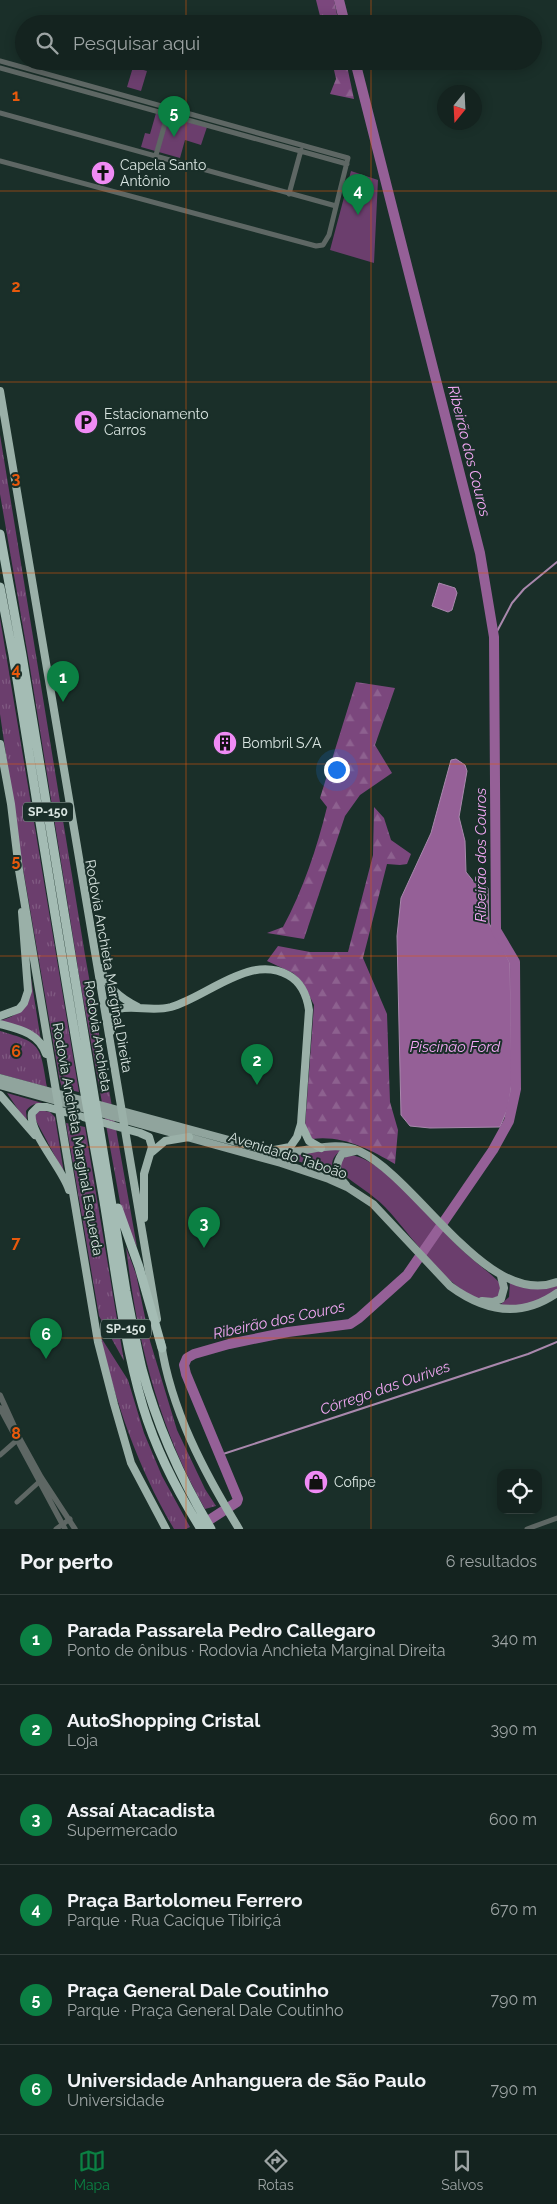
<!DOCTYPE html>
<html lang="pt">
<head>
<meta charset="utf-8">
<style>
  body { margin:0; font-family:Raleway,sans-serif; background:#1d2b28; color:#f1f3f6 }
  .controls { position:absolute; right:15px; bottom:15px; display:grid; overflow:hidden; border-radius:10px; box-shadow:0 2px 12px #0003 }
  .controls button { width:45px; height:45px; display:grid; place-items:center; padding:0; border:0; border-bottom:1px solid #33403d; background:#14231f; color:#f1f3f6; font:25px sans-serif }
  .compass { position:absolute; left:437px; top:85px; width:45px; height:45px; border-radius:50%; background:#14231f; box-shadow:0 2px 12px #0003; rotate:198deg }
  .you { position:absolute; left:336px; top:769px; width:18px; height:18px; margin:-12px; border:4px solid #fff; border-radius:50%; background:#1a73e8; box-shadow:0 0 0 8px #1a73e833 }
  .badge { display:grid; place-items:center; width:32px; height:32px; border-radius:50%; background:#0b8043; color:#fff; font-size:16px; font-weight:700 }
  .pin { position:absolute; translate:-50% -41px; filter:drop-shadow(0 1px 2px #0008) }
  .pin::after { content:''; position:absolute; top:26px; width:18px; height:15px; background:inherit; clip-path:polygon(0 0,100% 0,50% 100%) }
  .list { margin:0; padding:0; list-style:none }
  h2 { display:flex; justify-content:space-between; align-items:center; height:65px; margin:0; padding:0 20px; font-size:21px }
  h2 small { font-size:16px; font-weight:400; color:#9da4a4 }
  .list li { display:grid; grid-template-columns:32px 1fr auto; gap:15px; align-items:center; box-sizing:border-box; height:90px; padding:0 20px; border-top:1px solid #33403d }
  .list b { display:block; font-size:19px; white-space:nowrap }
  .list p { margin:0; font-size:16px; white-space:nowrap; color:#9da4a4 }
  .list em { font-size:16px; font-style:normal; color:#9da4a4 }
  .icon { flex:none; width:28px; height:28px; fill:none; stroke:currentColor; stroke-width:2; stroke-linecap:round; stroke-linejoin:round }
  .map { position:relative; flex:none; width:557px; height:1529px; overflow:hidden }
  .search { position:absolute; background:#14231f; box-shadow:0 2px 12px #0003; left:15px; right:15px; top:15px; height:55px; display:flex; align-items:center; gap:12px; box-sizing:border-box; padding:0 18px; border-radius:28px; color:#9da4a4; font-size:19px }
  .sheet { height:605px; background:#14231f }
  nav { display:flex; justify-content:space-around; align-items:center; box-sizing:border-box; height:70px; border-top:1px solid #33403d; background:#14231f; font-size:14px; color:#9da4a4 }
  nav a { display:grid; justify-items:center; gap:2px }
  nav .on { color:#0b8043 }
  .map>svg:first-child { display:block }
  .grass { fill:url(#grass-tufts) }
  .forest { fill:url(#forest-firs) }
  .green { fill:#6b3e6d }
  .water { fill:#956097; stroke:#a988ad }
  .lines { fill:none; stroke-linecap:round; stroke-linejoin:round }
  .stream { stroke:#a988ad; stroke-width:2 }
  .river { stroke:#956097; stroke-width:10 }
  .minor { stroke:#5e6764; stroke-width:5 }
  .tertiary { stroke:#5e6764; stroke-width:5.5 }
  .primary { stroke:#90a49d; stroke-width:8 }
  .trunk { stroke:#9ab0a8; stroke-width:8 }
  .motorway { stroke:#a4bcb4; stroke-width:9 }
  .grid { fill:none; stroke:#e8590c; stroke-width:1; stroke-opacity:0.55 }
  .labels { text-anchor:middle; dominant-baseline:central; stroke-width:4; stroke-linejoin:round; paint-order:stroke }
  .shield { fill:#1a2f29; stroke:#a0aeaa; stroke-width:1 }
  .shield-label { font-size:12px; font-weight:bold; fill:#d9e5e1 }
  .poi-label { font-size:14px; fill:#d9e5e1; stroke:#1a2f29; text-anchor:start }
  .street-label { font-size:14px; fill:#d9e5e1; stroke:#1a2f29 }
  .water-label { font-size:15px; font-style:italic; fill:#f3a8f5; stroke:#1a2f29 }
  .grid-label { font-size:16px; text-anchor:middle; font-weight:bold; fill:#e8590c; stroke:#1a2f29; stroke-width:4; stroke-linejoin:round; paint-order:stroke }
</style>
</head>
<body>
<div class="map">
<svg width="557" height="1529" viewBox="0 0 557 1529">
  <defs>
    <pattern id="grass-tufts" width="24" height="20" patternUnits="userSpaceOnUse" patternTransform="scale(1.25)"><rect width="24" height="20" fill="#6b3e6d"/><path d="M3 7l-1-3M5 7V3M7 7l1-3M15 17l-1-3M17 17v-4M19 17l1-3" fill="none" stroke="#805a82"/></pattern>
    <pattern id="forest-firs" width="22" height="20" patternUnits="userSpaceOnUse" patternTransform="scale(1.25)"><rect width="22" height="20" fill="#7b477d"/><path d="M5 1l3.5 6h-7zM16 11l3.5 6h-7z" fill="#8d618f"/></pattern>
  </defs>
  <rect width="100%" height="100%" fill="#1a2f29"/>
  <!-- grass -->
  <path class="grass" d="M0,435L85,955L137,1247L122,1213L81,987L30,668L0,494Z
    M0,618L79,1092L62,1088L59,1077L20,851L0,714Z
    M30,978H31L41,1041L0,1021C4,1019 10,1018 14,1015C30,1007 31,994 30,978Z
    M0,1031C42,1043 40,1045 47,1087L0,1074Z
    M7,1093L53,1106V1107C42,1104 34,1100 26,1111L27,1123Z
    M40,1110L50,1112L55,1117L64,1173L34,1117Z
    M66,1123L85,1127L124,1361L99,1316Z
    M126,1247L136,1274L150,1341L177,1430L205,1489L216,1506L205,1509C158,1426 137,1341 126,1247Z
    M100,1336L128,1380L144,1433L162,1476L190,1527L186,1529H174C138,1468 116,1404 100,1336Z"/>
  <!-- forest -->
  <path class="forest" d="M316,0H334L339,24H322Z
    M332,61H346L354,99L330,94L336,79Z
    M356,682L395,688L375,745L392,773L360,795L345,816L304,939L267,933L283,927C303,890 317,848 327,807L320,798Z
    M374,807L384,818L391,840L411,854L407,864L400,865L387,864L363,958L387,1014L390,1102L398,1130L395,1164C369,1149 343,1135 312,1139L305,1126L314,1005L303,983L293,973L267,961L278,946L310,952H348L373,855Z"/>
  <!-- green -->
  <path class="green" d="M133,67L147,71L141,91L127,87Z
    M156,113L207,127L201,145L185,140L180,158L141,147L145,133L150,134Z
    M351,171L378,180L374,263L330,250Z
    M326,1149H344C334,1154 330,1161 333,1172L281,1156Z
    M348,1155C382,1155 437,1226 461,1249C473,1261 487,1270 499,1282L501,1285L499,1296C493,1298 487,1301 481,1299C450,1293 408,1231 385,1207C371,1193 357,1186 343,1174L340,1162Z
    M510,1282L528,1288L557,1286V1290C536,1302 525,1308 500,1305L509,1297Z"/>
  <!-- water -->
  <path class="water" d="M439,583L455,588L457,593L452,610L448,612L432,606Z
    M456,759L465,765L467,771L459,817L465,841L466,872L474,882L488,888L489,923L510,963L512,1083L508,1108L500,1127L430,1128L410,1126L401,1115L397,936L401,898L431,833L451,760Z"/>
  <g class="lines">
    <!-- stream -->
    <path class="stream" d="M494,637L512,603L524,589L557,562
      M220,1455L528,1354L557,1342"/>
    <!-- river -->
    <path class="river" d="M339,0L345,24
      M200,1526L237,1502L238,1499L186,1374L184,1365L187,1358L194,1354L229,1344L288,1332L350,1324L359,1318L407,1275L458,1201L493,1150L509,1121L516,1089L515,962L496,930L494,637L480,553L355,61"/>
    <!-- minor -->
    <path class="minor" d="M0,61L348,158L329,235L323,245L316,246L0,161
      M0,68L347,164
      M0,113L336,206
      M156,155L168,113
      M289,194L301,150
      M0,1455L16,1441
      M17,1502L39,1482
      M56,1529L70,1519
      M527,1529L557,1518"/>
    <!-- tertiary -->
    <path class="tertiary" d="M0,1395L20,1439L41,1477L75,1529
      M0,1408L65,1529"/>
    <!-- primary -->
    <path class="primary" d="M0,1078L269,1151C300,1157 331,1138 359,1151C419,1179 487,1309 557,1282
      M0,1085L281,1163L329,1179L347,1187L373,1204L450,1286C484,1311 520,1319 557,1293
      M346,1185C336,1174 334,1166 342,1154L355,1151
      M482,1301L493,1302L501,1299L504,1288L501,1276"/>
    <!-- trunk -->
    <path class="trunk" d="M0,391L157,1319
      M0,744L11,804L19,870L98,1342L114,1404L131,1463L166,1529
      M100,968C109,988 118,997 138,1007
      M0,1016L19,1009L24,1003L28,991L22,912
      M0,1024C19,1029 39,1033 46,1054
      M111,1031L113,1015L118,1009C135,1005 152,1012 171,1007C208,996 250,954 288,975C301,982 307,996 309,1010L301,1124L297,1137L290,1147L269,1151
      M0,1095L35,1135
      M301,1124L309,1141L321,1148
      M152,1152L165,1141L189,1137
      M69,1190C63,1169 28,1132 32,1113L38,1107H47L140,1133L149,1137L152,1147L144,1174V1218
      M161,1343C171,1410 204,1472 239,1529"/>
    <!-- motorway -->
    <path class="motorway" d="M0,534L22,655L126,1291C131,1317 136,1343 142,1369C157,1426 181,1479 211,1529
      M0,587L13,655C41,826 67,997 98,1167C113,1247 120,1329 143,1407C156,1450 177,1491 201,1529
      M118,1208L139,1267L162,1348"/>
  </g>
  <!-- grid -->
  <path class="grid" d="M186,0V24M371,0V24M186,61V1529M371,61V1529M0,191H557M0,382H557M0,573H557M0,764H557M0,956H557M0,1147H557M0,1338H557"/>
  <!-- icons -->
  <defs>
    <g id="church-disc" transform="scale(1.25)"><circle r="9.5" fill="#f08bf5" stroke="#1a2f29"/><path d="M-1.2-6h2.4v3.5h3.3v2.4h-3.3V6h-2.4V-.1h-3.3v-2.4h3.3Z" fill="#111"/></g>
    <g id="parking-disc" transform="scale(1.25)"><circle r="9.5" fill="#f08bf5" stroke="#1a2f29"/><path d="M-3.5-5.5H1a3.5 3.5 0 0 1 0 7H-1V5.5H-3.5ZM-1-3.4V-.6H.8a1.4 1.4 0 0 0 0-2.8Z" fill="#111"/></g>
    <g id="building-disc" transform="scale(1.25)"><circle r="9.5" fill="#f08bf5" stroke="#1a2f29"/><path d="M-4-6H4V6H1V3H-1V6H-4ZM-2.5-4.3h1.7v1.8h-1.7ZM.8-4.3h1.7v1.8H.8ZM-2.5-1h1.7V.8h-1.7ZM.8-1h1.7V.8H.8Z" fill="#111"/></g>
    <g id="shop-disc" transform="scale(1.25)"><circle r="9.5" fill="#f08bf5" stroke="#1a2f29"/><path d="M-5-2.5h2.3a2.7 3.5 0 0 1 5.4 0H5L5.5 6h-11ZM-1.5-2.5h3a1.5 2.3 0 0 0-3 0Z" fill="#111"/></g>
  </defs>
  <g fill-rule="evenodd">
    <use href="#church-disc" x="103" y="173"/>
    <use href="#parking-disc" x="86" y="422"/>
    <use href="#building-disc" x="225" y="743"/>
    <use href="#shop-disc" x="316" y="1482"/>
  </g>
  <g class="labels">
    <!-- shield labels -->
    <g class="shield">
      <rect x="23" y="802.5" width="50" height="19" rx="4"/>
      <rect x="101" y="1319.5" width="50" height="19" rx="4"/>
    </g>
    <g class="shield-label">
      <text x="48" y="812">SP-150</text>
      <text x="126" y="1329">SP-150</text>
    </g>
    <!-- poi labels -->
    <g class="poi-label">
      <text x="120" y="165">Capela Santo<tspan x="120" dy="16">Antônio</tspan></text>
      <text x="104" y="414">Estacionamento<tspan x="104" dy="16">Carros</tspan></text>
      <text x="242" y="743">Bombril S/A</text>
      <text x="334" y="1482">Cofipe</text>
    </g>
    <!-- street labels -->
    <g class="street-label">
      <text transform="translate(109 966) rotate(80)">Rodovia Anchieta Marginal Direita</text>
      <text transform="translate(98 1036) rotate(81)">Rodovia Anchieta</text>
      <text transform="translate(78 1139) rotate(80)">Rodovia Anchieta Marginal Esquerda</text>
      <text transform="translate(288 1155) rotate(18)">Avenida do Taboão</text>
    </g>
    <!-- water labels -->
    <g class="water-label">
      <text transform="translate(469 451) rotate(76)">Ribeirão dos Couros</text>
      <text transform="translate(481 855) rotate(-90)">Ribeirão dos Couros</text>
      <text x="455" y="1047">Piscinão Ford</text>
      <text transform="translate(279 1320) rotate(-12)">Ribeirão dos Couros</text>
      <text transform="translate(385 1388) rotate(-19)">Córrego das Ourives</text>
    </g>
  </g>
  <g class="grid-label">
    <text x="16" y="101">1</text>
    <text x="16" y="292">2</text>
    <text x="16" y="484">3</text>
    <text x="16" y="675">4</text>
    <text x="16" y="866">5</text>
    <text x="16" y="1057">6</text>
    <text x="16" y="1248">7</text>
    <text x="16" y="1439">8</text>
  </g>
</svg>
<div class="controls">
<button><svg class="icon" aria-label="locate" viewBox="0 0 24 24"><circle cx="12" cy="12" r="6"/><path d="M12 2v4M12 18v4M2 12h4M18 12h4"/></svg></button>
</div>
<svg class="compass" viewBox="-18 -18 36 36"><path d="M0-13l5 13h-10z" fill="#e53935"/><path d="M0 13l5-13h-10z" fill="#9da4a4"/></svg>
<div class="you"></div>
<div class="pin badge" style="left:63px;top:702px">1</div>
<div class="pin badge" style="left:257px;top:1085px">2</div>
<div class="pin badge" style="left:204px;top:1248px">3</div>
<div class="pin badge" style="left:358px;top:215px">4</div>
<div class="pin badge" style="left:174px;top:137px">5</div>
<div class="pin badge" style="left:46px;top:1359px">6</div>
<div class="search"><svg class="icon" aria-label="search" viewBox="0 0 24 24"><circle cx="10" cy="10" r="6"/><path d="M15 15l6 6"/></svg>Pesquisar aqui</div>
</div>
<section class="sheet">
<h2>Por perto<small>6 resultados</small></h2>
<ul class="list">
<li><span class="badge">1</span><div><b>Parada Passarela Pedro Callegaro</b><p>Ponto de ônibus · Rodovia Anchieta Marginal Direita</p></div><em>340 m</em></li>
<li><span class="badge">2</span><div><b>AutoShopping Cristal</b><p>Loja</p></div><em>390 m</em></li>
<li><span class="badge">3</span><div><b>Assaí Atacadista</b><p>Supermercado</p></div><em>600 m</em></li>
<li><span class="badge">4</span><div><b>Praça Bartolomeu Ferrero</b><p>Parque · Rua Cacique Tibiriçá</p></div><em>670 m</em></li>
<li><span class="badge">5</span><div><b>Praça General Dale Coutinho</b><p>Parque · Praça General Dale Coutinho</p></div><em>790 m</em></li>
<li><span class="badge">6</span><div><b>Universidade Anhanguera de São Paulo</b><p>Universidade</p></div><em>790 m</em></li>
</ul>
</section>
<nav>
<a class="on"><svg class="icon" aria-label="map" viewBox="0 0 24 24"><path d="M3 6l6-2 6 2 6-2v14l-6 2-6-2-6 2zM9 4v14M15 6v14"/></svg>Mapa</a>
<a><svg class="icon" aria-label="directions" viewBox="0 0 24 24"><path d="M12 3l9 9-9 9-9-9zM9 14v-3h6M13 9l2 2-2 2"/></svg>Rotas</a>
<a><svg class="icon" aria-label="saved" viewBox="0 0 24 24"><path d="M7 4h10v16l-5-4-5 4z"/></svg>Salvos</a>
</nav>
</body>
</html>
